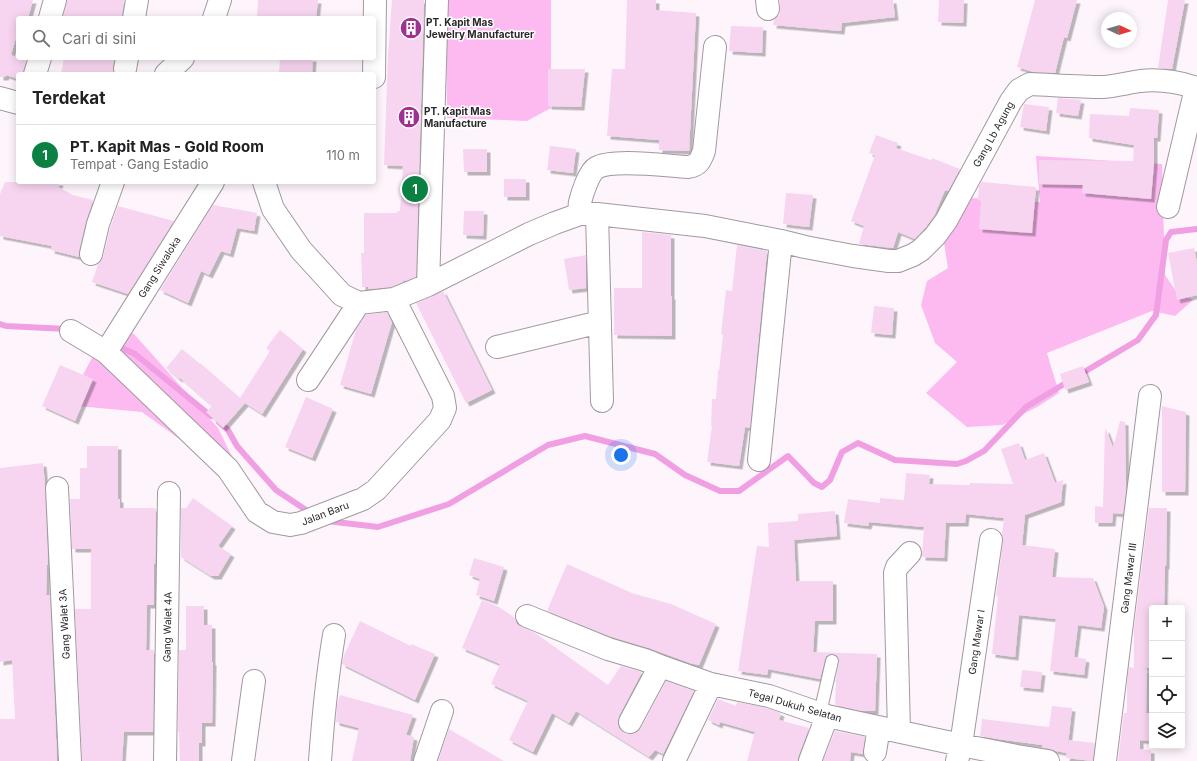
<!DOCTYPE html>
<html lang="id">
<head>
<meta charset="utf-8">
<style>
  body { margin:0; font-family:Inter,sans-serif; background:#f6f6f6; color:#202124 }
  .controls { position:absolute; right:12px; bottom:12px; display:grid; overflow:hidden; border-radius:4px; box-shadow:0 2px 10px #0003 }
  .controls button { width:36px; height:36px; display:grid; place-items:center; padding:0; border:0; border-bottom:1px solid #e0e0e0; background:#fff; color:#202124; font:20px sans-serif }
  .compass { position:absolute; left:1101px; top:12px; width:36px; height:36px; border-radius:50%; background:#fff; box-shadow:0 2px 10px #0003; rotate:94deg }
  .you { position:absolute; left:621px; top:455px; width:14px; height:14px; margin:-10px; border:3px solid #fff; border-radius:50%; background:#1a73e8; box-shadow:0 0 0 6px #1a73e833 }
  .badge { display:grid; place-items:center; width:26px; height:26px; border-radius:50%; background:#0b8043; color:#fff; font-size:13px; font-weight:700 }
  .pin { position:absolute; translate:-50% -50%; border:2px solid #fff; box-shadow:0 1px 4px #0006 }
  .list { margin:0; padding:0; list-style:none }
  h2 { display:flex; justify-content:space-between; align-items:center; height:52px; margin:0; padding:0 16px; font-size:17px }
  h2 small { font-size:13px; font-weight:400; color:#757577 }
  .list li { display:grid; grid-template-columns:26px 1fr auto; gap:12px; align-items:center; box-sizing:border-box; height:60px; padding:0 16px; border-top:1px solid #e0e0e0 }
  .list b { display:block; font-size:15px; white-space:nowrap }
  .list p { margin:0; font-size:13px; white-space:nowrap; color:#757577 }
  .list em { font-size:13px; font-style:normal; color:#757577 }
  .icon { flex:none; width:22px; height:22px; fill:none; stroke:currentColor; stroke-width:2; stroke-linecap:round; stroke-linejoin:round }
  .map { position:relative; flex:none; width:1197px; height:761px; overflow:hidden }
  .search { position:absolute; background:#fff; box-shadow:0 2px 10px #0003; left:16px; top:16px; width:360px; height:44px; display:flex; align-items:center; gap:10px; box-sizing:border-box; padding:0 14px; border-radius:4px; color:#757577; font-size:15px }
  .panel { position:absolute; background:#fff; box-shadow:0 2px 10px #0003; left:16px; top:72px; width:360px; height:112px; border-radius:4px }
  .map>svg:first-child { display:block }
  .green { fill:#fcbaf0 }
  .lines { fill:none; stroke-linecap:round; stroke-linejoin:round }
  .stream { stroke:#f19fe3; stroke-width:6 }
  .building { fill:#f7d5f0; filter:url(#shadow) }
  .lane-casing { stroke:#a1999f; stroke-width:14 }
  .street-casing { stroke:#a1999f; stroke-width:24 }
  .lane { stroke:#fff; stroke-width:12 }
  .street { stroke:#fff; stroke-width:22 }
  .labels { text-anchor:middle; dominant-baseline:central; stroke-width:3; stroke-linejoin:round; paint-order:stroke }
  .poi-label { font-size:10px; font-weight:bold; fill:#2a272a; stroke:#fff; text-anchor:start }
  .street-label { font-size:10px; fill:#2a272a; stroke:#fff }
</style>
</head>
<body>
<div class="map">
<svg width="1197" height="761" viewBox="0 0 1197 761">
  <defs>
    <filter id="shadow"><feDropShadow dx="3.5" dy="3.5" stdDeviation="0" flood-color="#0004"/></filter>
  </defs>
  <rect width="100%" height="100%" fill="#fef5fc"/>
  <!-- green -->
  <path class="green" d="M446,0H551V108L527,121L447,118Z
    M1036,156L1162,164L1165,275L1176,291L1193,300L1175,316L1152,311L1047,353L1059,393L1037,407L1002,425L967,427L926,393L957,362L935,343L921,305L927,281L948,268L940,217L954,197L1040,202Z
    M111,322L134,334L218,428L252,497L203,456L142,412L67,405Z"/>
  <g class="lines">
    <!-- stream -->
    <path class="stream" d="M0,324L6,326L67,329
      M115,345L135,354L211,416
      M1079,375L1138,340L1156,315L1166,240L1171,232L1197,229
      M219,422L228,430L237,446L276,490L312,514
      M327,521L378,527L449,504L548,445L585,436L655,454L685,475L720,491H739L788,456L814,483L822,487L830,480L842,452L858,443L895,460L957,464L966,461L984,451L1026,407L1069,381"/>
  </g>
  <!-- building -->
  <path class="building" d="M0,0H33L28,18H18V31L11,55L18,58L26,60L23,74H18V79L6,75L5,77H0Z
    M67,0H124L122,18H63Z
    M258,0H318L316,18H257Z
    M392,0H424L416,277L405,281L404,279L403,282L391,287L368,289L369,287H362V277L361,253H364V213H397V211H400L403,166L384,165L388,56Z
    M627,0H656V10L696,13L689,151L659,150V140L607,136L612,69H625Z
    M780,0H893L895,17L842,23L841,31L773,25L774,20L780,14Z
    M939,0H964L963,23L938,22Z
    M1035,0H1077L1067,38L1064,37L1055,73L1034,72L1017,67Z
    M1168,0H1185L1172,69L1158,68Z
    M731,26L763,27L762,53L729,51Z
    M64,58H114L113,67L114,74H61Z
    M280,58H313L312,74H279Z
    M548,69H585L581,107L548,106Z
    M1058,98L1081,100L1078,116L1056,113Z
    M1024,104L1049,107L1046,131L1020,127Z
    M1130,108L1159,110L1157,138H1154V164L1151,199L1082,193L1083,185L1039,184V160L1133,161L1134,145L1089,138L1090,114L1129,116Z
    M876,135L898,143L896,148L931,160L932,158L960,169L948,191L945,190L934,216L925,228L915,239L898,232L893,248L859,244L864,226L851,221L875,155L869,153Z
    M550,146L576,149L573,173L547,170Z
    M463,149H487V172H464Z
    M504,179H526V197H504Z
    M5,182H60L58,187L73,195L93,200L86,221L79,251V257L51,250L52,246L0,236V194Z
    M982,182L1036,187L1032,233L979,229L981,201L978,200L979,186Z
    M786,193L813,195L809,227L783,224Z
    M213,205L257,213L254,231L237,228L230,254L221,251L209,275L201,271L188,303L160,290Z
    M118,206L174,221L128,294L92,282L98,264L100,262L103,257L110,228Z
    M464,211H484L483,236L463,235Z
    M642,232L671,235V296H672V336L614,335V288H642Z
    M737,245L767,251L750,428L745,427L739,466L707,462L712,426H711L712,399H716L718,371H719L723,335L721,334L726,290L732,291Z
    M1194,248L1197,263V295L1177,300L1168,253Z
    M586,255V288L569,290L564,259Z
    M443,291L492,390L466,403L416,303Z
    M874,306L894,308L892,335L871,333Z
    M387,312L392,322L371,394L340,385L356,330L366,315Z
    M280,330L303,349L262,414L245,403L223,428L206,412L212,406L180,378L179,379L166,368L182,349L200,364V363L240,398L270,351L266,348Z
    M60,365L93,379L75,421L42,406Z
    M1083,366L1089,382L1065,390L1060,374Z
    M306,397L333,409L312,458L285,447Z
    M1162,406L1186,412L1185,492H1162Z
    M1120,421L1125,422L1126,490L1123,514L1113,513L1112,523H1095V506L1103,507L1105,430L1106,429L1113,448Z
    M1019,443L1025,460L1044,453L1055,483L1063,480L1061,502L1025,515L1022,545L1055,549L1052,577L1093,578L1104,607L1101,628L1078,625L1074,657L1086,659L1084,675L1050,671L1056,619L1019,615L1015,657L992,654L998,596H996L1003,542L1002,534L1004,518L966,514L965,523H946L944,558L922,557L924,527L869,522L868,526L844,523L848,499L880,503V498L904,500L906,473L930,475L929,484L970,485V483L1013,484L1001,449Z
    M87,446H118V499H120V508H156L155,564H154V605H147L146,650H154L153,732H124L122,761H82L75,609H91V549H72L70,499H80V468H87Z
    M43,463L45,485V489L48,564L47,565L46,595H50L57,761H0V719H15L12,660L0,662V468Z
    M193,498L232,526L218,546L231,554L218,576H211L181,557V508H186Z
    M1149,508H1167L1166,566H1165L1164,608H1152V668H1139L1147,669L1146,713L1152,714V741L1140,740V749L1151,750V761H1118L1124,713H1127V682L1129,667L1134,668V629Z
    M835,511L837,536L794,540L796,581H833V621H815L813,652L877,654L875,711H861L835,705L836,682H835L839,662V658L834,654H830L826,656L820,679L768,669L767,675L738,671L757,546L769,547L768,523L798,521V514Z
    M474,558L504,567L494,601L476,595L480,579L469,575Z
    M567,564L632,593L671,604L716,624L699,665L690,663L649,648L612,637L547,611Z
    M482,600L499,607L515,618L517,624L522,627L535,633L608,685L621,666L642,672L619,716L618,723L619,728L624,733L631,734L636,733L641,728L666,681L694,691L663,754L655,750L649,757L576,711L569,723L552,713L533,752L509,740L528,701L491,684L500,664L462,648Z
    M186,606H204V625H212V662H213L212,723H202V743H199V761H180L179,732H178L179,650H186Z
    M360,621L411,646V644L435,654L415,700L342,664L344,655Z
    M1022,670L1042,672L1040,689L1020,687Z
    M340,695L413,715L406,735L414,737L410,761H352L359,728L336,722L337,705Z
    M718,699L736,706L737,702L766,708L781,713L779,720L809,728L798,757V761H747L755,732L720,722L719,725L708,720Z
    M1052,706L1072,708L1067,753L1056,751L1050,749L1042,747V745L998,739L980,736L982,719L1049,727Z
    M449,729L504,761H438Z
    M835,731L865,737L863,754L851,752L850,761H823Z
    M1069,740L1095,743L1093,761L1066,758Z"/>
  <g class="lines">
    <!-- lane casing -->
    <g class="lane-casing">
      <path id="lane" d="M820,713L832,661"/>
    </g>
    <!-- street casing -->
    <g class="street-casing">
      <path id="street" d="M767,0L768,9
        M50,18L55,0
        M134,18L137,0
        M214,18L220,0
        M125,69L127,58
        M35,74L40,58
        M166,74L183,58
        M374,77L375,0
        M0,98L18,103
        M264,182L273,209L301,250L342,295L359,303L394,299L428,285L529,234L555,223L580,214H597L705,226L781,241L805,247L853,256L889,261H898L913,255L921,250L935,236L946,221L1011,101L1019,90L1030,84C1054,85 1079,87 1103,87C1116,86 1127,83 1140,81C1159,79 1179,82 1197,88
        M1168,207L1196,88
        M580,214C580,210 579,205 580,202C582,194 589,172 596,168C613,158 667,166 688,167C699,165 700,161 704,151L715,47
        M597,214L602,401
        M91,254L98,224L113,182
        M428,285L437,0
        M71,331L106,352L228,469L257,512L273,522L290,525L301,523L363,499L376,490L440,420L445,408L443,396L394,299
        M497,347L600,322
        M106,352L213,182
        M308,380L359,303
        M759,460L781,241
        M57,488L70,761
        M527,616L608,649L645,660L660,666L711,684L769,696L827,716L961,745L1017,756L1048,761
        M630,722L660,666
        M899,731L895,573L897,567L910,553
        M875,752L879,727
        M165,761L169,493
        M243,761L254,681
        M320,761C323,719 327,677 334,635
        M425,761L442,711
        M674,761L711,684
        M810,761L827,716
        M957,761L961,745L991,540
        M1105,761L1150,396"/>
    </g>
    <!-- lane -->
    <use href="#lane" class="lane"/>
    <!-- street -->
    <use href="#street" class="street"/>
  </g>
  <!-- icons -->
  <defs>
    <g id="building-disc" transform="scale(1.15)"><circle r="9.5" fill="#9e3191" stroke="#fff"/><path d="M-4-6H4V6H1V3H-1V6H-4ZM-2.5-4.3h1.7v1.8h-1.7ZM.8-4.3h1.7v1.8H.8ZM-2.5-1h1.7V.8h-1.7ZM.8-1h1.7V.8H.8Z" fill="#fff"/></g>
  </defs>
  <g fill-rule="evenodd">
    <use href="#building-disc" x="411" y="28"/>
    <use href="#building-disc" x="409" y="117"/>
  </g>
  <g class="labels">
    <!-- poi labels -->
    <g class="poi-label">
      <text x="426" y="22">PT. Kapit Mas<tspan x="426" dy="12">Jewelry Manufacturer</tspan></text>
      <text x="424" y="111">PT. Kapit Mas<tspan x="424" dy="12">Manufacture</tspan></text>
    </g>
    <!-- street labels -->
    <g class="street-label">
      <text transform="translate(993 134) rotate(-61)">Gang Lb Agung</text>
      <text transform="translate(159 267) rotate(-58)">Gang Siwaloka</text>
      <text transform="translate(325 513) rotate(-21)">Jalan Baru</text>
      <text transform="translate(1128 578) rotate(-83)">Gang Mawar III</text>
      <text transform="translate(64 624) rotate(-93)">Gang Walet 3A</text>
      <text transform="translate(167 627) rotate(-89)">Gang Walet 4A</text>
      <text transform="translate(976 642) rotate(-82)">Gang Mawar I</text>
      <text transform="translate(795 705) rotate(16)">Tegal Dukuh Selatan</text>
    </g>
  </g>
</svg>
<div class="controls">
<button>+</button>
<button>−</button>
<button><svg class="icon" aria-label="locate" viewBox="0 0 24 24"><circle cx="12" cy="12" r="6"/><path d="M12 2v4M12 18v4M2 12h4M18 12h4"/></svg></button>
<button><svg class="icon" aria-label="layers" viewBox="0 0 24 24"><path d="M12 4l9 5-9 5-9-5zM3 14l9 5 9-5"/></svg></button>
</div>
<svg class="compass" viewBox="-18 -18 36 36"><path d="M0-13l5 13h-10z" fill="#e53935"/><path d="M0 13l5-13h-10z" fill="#757577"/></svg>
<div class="you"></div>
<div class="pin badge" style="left:415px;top:189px">1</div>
<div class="search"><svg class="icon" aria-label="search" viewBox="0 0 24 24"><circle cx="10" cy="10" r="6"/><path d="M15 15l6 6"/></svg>Cari di sini</div>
<section class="panel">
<h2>Terdekat<small></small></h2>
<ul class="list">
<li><span class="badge">1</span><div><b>PT. Kapit Mas - Gold Room</b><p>Tempat · Gang Estadio</p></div><em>110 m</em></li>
</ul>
</section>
</div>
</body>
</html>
